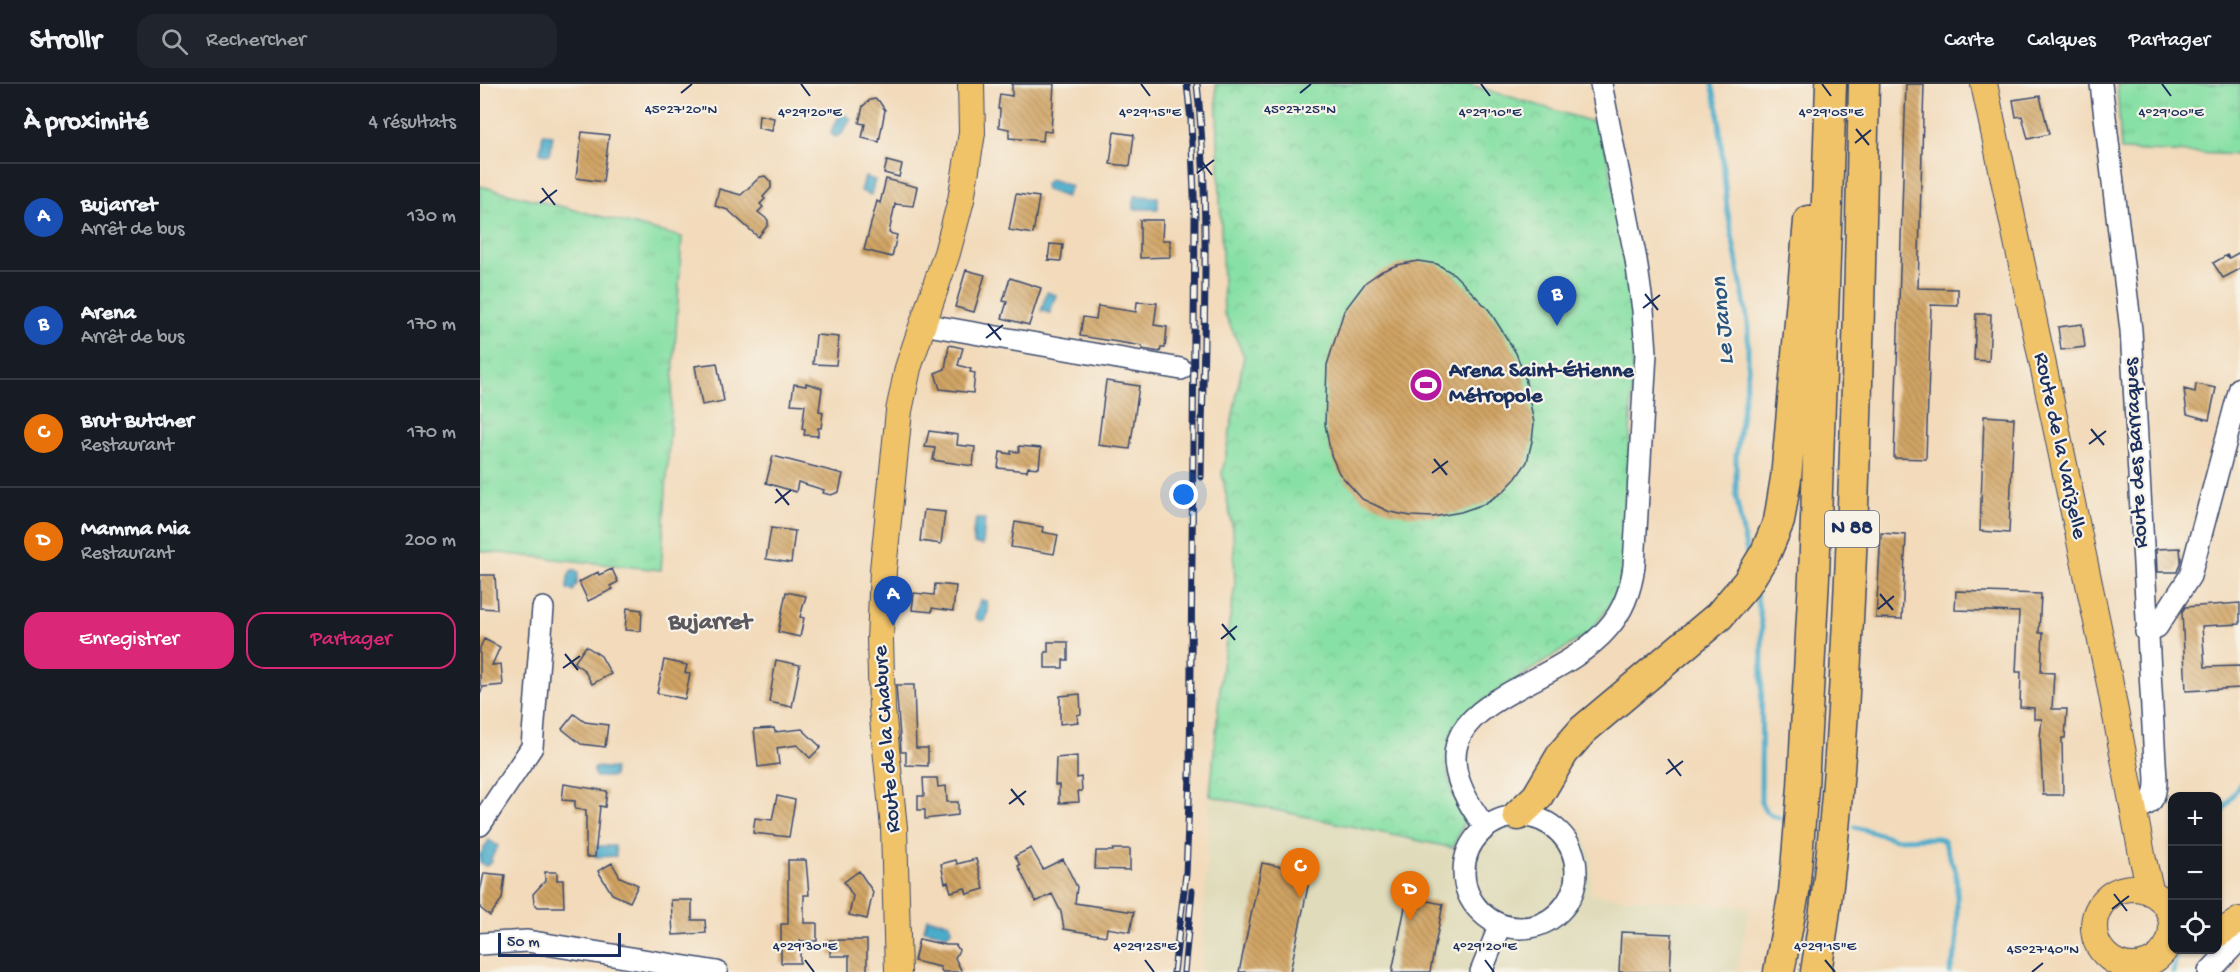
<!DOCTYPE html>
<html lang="fr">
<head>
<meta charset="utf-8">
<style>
  body { margin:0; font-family:"Gochi Hand",sans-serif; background:#20242c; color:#f1f3f6 }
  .controls { position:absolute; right:18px; bottom:18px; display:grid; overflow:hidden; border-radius:12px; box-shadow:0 2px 4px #0004 }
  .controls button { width:54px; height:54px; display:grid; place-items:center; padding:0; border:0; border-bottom:2px solid #363941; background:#171b24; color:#f1f3f6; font:30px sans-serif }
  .scale { position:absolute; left:18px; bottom:15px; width:123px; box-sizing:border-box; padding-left:6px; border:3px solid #1b2f5e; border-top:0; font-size:16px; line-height:21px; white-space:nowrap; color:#1b2f5e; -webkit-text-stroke:4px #f7f3e8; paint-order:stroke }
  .you { position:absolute; left:704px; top:411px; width:21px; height:21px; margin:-15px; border:4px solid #fff; border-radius:50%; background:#1a73e8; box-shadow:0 0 0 9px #1a73e833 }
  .badge { display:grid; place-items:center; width:39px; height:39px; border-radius:50%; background:#db2777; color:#fff; font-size:20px; font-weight:700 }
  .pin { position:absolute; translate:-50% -50px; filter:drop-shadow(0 2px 3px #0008) }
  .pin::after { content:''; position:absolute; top:32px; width:21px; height:18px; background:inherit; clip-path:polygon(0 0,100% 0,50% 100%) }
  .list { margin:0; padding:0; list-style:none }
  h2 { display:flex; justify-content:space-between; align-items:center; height:78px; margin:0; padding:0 24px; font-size:26px }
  h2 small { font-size:20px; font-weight:400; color:#9ea1a6 }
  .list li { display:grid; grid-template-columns:39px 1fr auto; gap:18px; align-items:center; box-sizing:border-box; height:108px; padding:0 24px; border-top:2px solid #363941 }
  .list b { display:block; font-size:22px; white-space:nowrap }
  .list p { margin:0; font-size:20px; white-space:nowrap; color:#9ea1a6 }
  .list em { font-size:20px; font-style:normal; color:#9ea1a6 }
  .actions { display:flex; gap:12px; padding:18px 24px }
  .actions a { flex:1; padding:14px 0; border:2px solid #db2777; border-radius:18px; text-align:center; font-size:21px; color:#db2777 }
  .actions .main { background:#db2777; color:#fff }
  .icon { flex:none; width:33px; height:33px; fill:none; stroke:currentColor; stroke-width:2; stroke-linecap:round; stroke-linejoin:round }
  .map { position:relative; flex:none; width:1760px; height:888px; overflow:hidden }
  header { display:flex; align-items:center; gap:36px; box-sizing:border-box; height:84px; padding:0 30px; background:#171b24; border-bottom:2px solid #363941 }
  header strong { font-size:28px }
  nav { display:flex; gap:33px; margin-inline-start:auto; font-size:21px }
  .search { width:420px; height:54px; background:#20242c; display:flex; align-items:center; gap:15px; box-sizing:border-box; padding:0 21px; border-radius:18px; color:#9ea1a6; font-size:22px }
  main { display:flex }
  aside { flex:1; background:#171b24 }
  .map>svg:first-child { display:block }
  .built { fill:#e0dcbb }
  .grass { fill:url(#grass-tufts); stroke:#518882; stroke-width:1.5 }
  .park { fill:url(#park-crowns); stroke:#518882; stroke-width:1.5 }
  .water { fill:#4bacca; stroke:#336e94; stroke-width:1.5 }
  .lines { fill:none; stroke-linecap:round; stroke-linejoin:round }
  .stream { stroke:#4bacca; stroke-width:5 }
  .building { fill:url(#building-back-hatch) }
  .minor-casing { stroke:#3b496c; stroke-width:24 }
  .major-casing { stroke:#3b496c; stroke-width:28 }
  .highway-casing { stroke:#3b496c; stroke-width:33 }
  .minor { stroke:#fff; stroke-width:21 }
  .major { stroke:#f1c369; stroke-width:26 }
  .highway { stroke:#f1c369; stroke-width:30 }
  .rail-casing { stroke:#1b2f5e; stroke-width:7 }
  .rail { stroke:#f7f3e8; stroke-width:4.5; stroke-dasharray:14; stroke-linecap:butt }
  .ticks { fill:none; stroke:#1b2f5e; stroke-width:2 }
  .labels { text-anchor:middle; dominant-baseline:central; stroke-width:4.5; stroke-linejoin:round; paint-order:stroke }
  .shield { fill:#f7f3e8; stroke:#5d6a87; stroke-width:1.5 }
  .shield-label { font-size:21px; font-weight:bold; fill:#1b2f5e }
  .poi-label { font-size:22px; font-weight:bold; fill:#1b2f5e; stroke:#f7f3e8; text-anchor:start }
  .street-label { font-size:22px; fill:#1b2f5e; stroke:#f7f3e8 }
  .water-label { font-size:24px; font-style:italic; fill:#29547e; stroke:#f7f3e8 }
  .neighbourhood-label { font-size:24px; font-weight:bold; fill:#5b5860; stroke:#f7f3e8 }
  .ticks-label { font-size:15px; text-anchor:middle; fill:#1b2f5e; stroke:#f7f3e8; stroke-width:4.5; stroke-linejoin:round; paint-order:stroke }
</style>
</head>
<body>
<header>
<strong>Strollr</strong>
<div class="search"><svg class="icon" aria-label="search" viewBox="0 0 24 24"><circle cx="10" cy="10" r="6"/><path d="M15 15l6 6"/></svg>Rechercher</div>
<nav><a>Carte</a><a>Calques</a><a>Partager</a></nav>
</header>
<main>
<aside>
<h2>À proximité<small>4 résultats</small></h2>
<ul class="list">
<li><span class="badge" style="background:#1a4fb4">A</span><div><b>Bujarret</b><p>Arrêt de bus</p></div><em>130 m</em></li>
<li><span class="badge" style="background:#1a4fb4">B</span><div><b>Arena</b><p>Arrêt de bus</p></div><em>170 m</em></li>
<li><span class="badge" style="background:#e8710a">C</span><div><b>Brut Butcher</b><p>Restaurant</p></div><em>170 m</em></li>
<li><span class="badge" style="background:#e8710a">D</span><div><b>Mamma Mia</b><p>Restaurant</p></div><em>200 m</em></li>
</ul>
<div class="actions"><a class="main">Enregistrer</a><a>Partager</a></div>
</aside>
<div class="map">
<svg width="1760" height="888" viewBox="0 0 1760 888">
  <defs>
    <pattern id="grass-tufts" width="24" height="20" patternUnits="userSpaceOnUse" patternTransform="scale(1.5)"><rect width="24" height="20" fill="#87e0a5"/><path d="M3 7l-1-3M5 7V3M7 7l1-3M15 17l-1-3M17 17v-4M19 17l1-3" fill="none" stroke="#74c090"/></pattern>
    <pattern id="park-crowns" width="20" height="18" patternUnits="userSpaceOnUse" patternTransform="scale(1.5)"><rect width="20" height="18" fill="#87e0a5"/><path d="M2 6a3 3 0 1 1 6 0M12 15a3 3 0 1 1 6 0" fill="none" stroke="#74c090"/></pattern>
    <pattern id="building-back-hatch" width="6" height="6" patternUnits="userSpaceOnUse" patternTransform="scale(1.5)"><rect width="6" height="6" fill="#d1a464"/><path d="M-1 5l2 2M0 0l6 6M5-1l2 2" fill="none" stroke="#a98656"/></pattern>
  </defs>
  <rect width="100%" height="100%" fill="#f7f3e8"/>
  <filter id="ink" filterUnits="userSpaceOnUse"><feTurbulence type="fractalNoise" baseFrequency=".0167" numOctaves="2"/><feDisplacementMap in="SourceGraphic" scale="12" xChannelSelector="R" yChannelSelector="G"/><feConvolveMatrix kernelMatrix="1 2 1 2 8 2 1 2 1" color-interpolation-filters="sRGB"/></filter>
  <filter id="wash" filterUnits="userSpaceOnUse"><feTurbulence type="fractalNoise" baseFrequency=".008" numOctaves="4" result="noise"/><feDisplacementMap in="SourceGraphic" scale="24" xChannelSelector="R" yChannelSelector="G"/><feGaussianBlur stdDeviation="1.35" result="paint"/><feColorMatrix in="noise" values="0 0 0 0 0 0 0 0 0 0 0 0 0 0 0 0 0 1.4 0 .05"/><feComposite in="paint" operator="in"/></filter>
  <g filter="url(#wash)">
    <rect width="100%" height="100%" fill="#f2daba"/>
    <!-- built -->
    <path class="built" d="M730,712L972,764L984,737L1006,721L1045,712L1086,734L1103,749L1112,772L1111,811L1270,824L1256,888H721Z"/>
    <!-- grass -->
    <path class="grass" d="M1637,0H1760V71L1641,66Z
      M0,102L202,153L181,486L0,467Z"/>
    <!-- park -->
    <path class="park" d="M736,0H988L1120,40L1145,152L1155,236L1146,449L1140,496L1136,511L1112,547L1003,617L974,644L969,656L966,675L969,696L984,737L973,764L730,712L742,582L755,502L753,446L742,390L764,272L744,228Z"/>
    <!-- water -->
    <path class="water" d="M362,29L371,35L362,50L355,53L351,50L353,42Z
      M63,50L73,51L70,70L66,71L60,68Z
      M385,93L395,96L391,111L381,107Z
      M570,95L591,102L586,113L566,106L565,100Z
      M654,112L678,113V125H654Z
      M567,208L576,211L570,229L561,227Z
      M496,435H505L503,461L494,460L493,447Z
      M92,486L98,488L97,500L93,507L87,505L88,493Z
      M500,516L507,517L508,528L504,537L498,536L495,533Z
      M117,683L134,685L133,693H116L114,690V685Z
      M9,756L18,762L11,775L12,778L6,782L0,778V771Z
      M116,762H135L136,772L116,773Z
      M447,834L470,839L472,846L467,851L444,846Z"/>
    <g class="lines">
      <!-- stream -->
      <path class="stream" d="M1232,0L1238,25L1247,124L1268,238V287L1256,372V412L1267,470
        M1276,507L1282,543L1281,718C1285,728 1289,731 1299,734
        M1738,734L1760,700
        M1375,743L1416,755L1458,754L1464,757L1476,789L1477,806V863L1470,888
        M1692,797L1685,814L1692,840
        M1693,888L1698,866"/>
    </g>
    <g id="blocks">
      <!-- building -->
      <path class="building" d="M532,0H574L571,48L564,47L563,57L529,54V45L519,43L520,25H518L520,10L532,12Z
        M1426,0H1444L1438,204L1478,205V222L1451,221L1446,375L1414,374Z
        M1560,12L1569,50L1548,55L1542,32L1536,33L1533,16Z
        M395,15L399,17L405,26L399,58L382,54L385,40L379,39L383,22L390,16Z
        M279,31L294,34L292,47L278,44Z
        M102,48L129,51L123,98L96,94Z
        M634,48L654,51L650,82L630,80Z
        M407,77L422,81L419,93L404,89Z
        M285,92L291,98V104L283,113L285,115L280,120L283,123L278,128L288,136V141L278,153L248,126L235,122L239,105L261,111L280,93Z
        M406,95L437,103L433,122L415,120L409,149L417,151L412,173L384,166L397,117L400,119Z
        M536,110L559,113L553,150L529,146Z
        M660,136H683L682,156H690V173L660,174Z
        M570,160L583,161L581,177L568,176Z
        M1760,168V185L1743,194L1733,179L1747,171L1749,174Z
        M938,177L957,180L974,190L1009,226L1036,269L1045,293L1054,339L1052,357L1047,378L1036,394L1023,408L1004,420L981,428L953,433L931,432L910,428L882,415L859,389L851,371L845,340L847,281L864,227L886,198L902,187L917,181Z
        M486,186L505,191L494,228L475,223Z
        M530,194L561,204L549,241L522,234L527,218L523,217Z
        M657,218L677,219L674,241L687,243L685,264H681L680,268L662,265V262L600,252L603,233L616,235L618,222L656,228Z
        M1496,230H1511L1509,277L1494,276Z
        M1602,240L1605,263L1581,266L1578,243Z
        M336,251L359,253L356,281L333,280Z
        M469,261L483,264L478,281L491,285L490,288L495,289L493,309L460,305L455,289L465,285Z
        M237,279L244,317L222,321L215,282Z
        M626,297L659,302L650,365L618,361Z
        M326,299L342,304L339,327L343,328L341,344H338V352L324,351L325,346L322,345L325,321L311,320L314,300L326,302Z
        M1716,300L1736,304L1729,336L1707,330L1704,305L1715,308Z
        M1504,332L1534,334L1529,449L1500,447Z
        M449,347L478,351L477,361L495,363L493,382L453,376L455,364L445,363Z
        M539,362L561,364L559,384L548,383L547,387L518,384L520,368L531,370V367L539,368Z
        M293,372L363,390L359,408L351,411L343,409L344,406L318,398L316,408L286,399Z
        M444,426L465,428L461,460L440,457Z
        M535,438L563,443L562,448L578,451L574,470L531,463Z
        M291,444L315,447L311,479L286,475Z
        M1401,449L1426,451L1422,535L1396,534Z
        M1700,464L1701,476L1697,488H1677L1676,465Z
        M132,485L138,498L130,502L133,505L108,517L99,498L118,488L119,491Z
        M0,491H15L17,525L0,524Z
        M455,500L476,502L473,527L452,524V528L432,526L434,509L454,511Z
        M1476,507L1561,510L1559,549H1563L1561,588L1574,589L1572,625H1587L1585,654H1582L1583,711H1563L1560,653L1562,635H1554V624L1540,623L1541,588H1536L1539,528L1475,526Z
        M306,508L326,512L320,533L324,534L320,553L298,548Z
        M1760,519V540L1722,542L1725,583L1760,582V604L1706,607L1702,528L1705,523Z
        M147,524L162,526L161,547L145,546Z
        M4,555L20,563L12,581L21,580L23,601L3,603L0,610V564Z
        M568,558H588V576H583V584H565V568H568Z
        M106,562L121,572L131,590L112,600L104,586L94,579Z
        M184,576L207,581L205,589L210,590L205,615L177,609Z
        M296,576L320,581L312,623L289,618Z
        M416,601H434L436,664H448V682L426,681V668H421V665Z
        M600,610L601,630L597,631L598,638L580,640V612Z
        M94,630L105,638L128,641L125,663L101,660L82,645Z
        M294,644L295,648L322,645L341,663L330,674L317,661L297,664L299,680L278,683L274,645Z
        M597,672V694L601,693L602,707H598L599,718L579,719V701H575L576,674Z
        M443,694H457L458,703L466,702L467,718H478V731L445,735V726H438V712H444Z
        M84,700L127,707L125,723L120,722L115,773H106V726L95,725V717L82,716Z
        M297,712L315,716L309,753L273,749L275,734L292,736Z
        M551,764L563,785L583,775L597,803L595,819L654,828L650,848L627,844L626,852L584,845L581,828L572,810L556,818L538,782L540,781L535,772Z
        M633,765H650V786L615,785L616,767H633Z
        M496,775L504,805L487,810L485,804L471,808L468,798L465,799L461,780L476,776L477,780Z
        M308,776H326L329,811H324V839H337V857H320V879H301V840H308Z
        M132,779L140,793L158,801L150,818L132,810L118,787Z
        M782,779L831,788L810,888H759Z
        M379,787L393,808L387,835L369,831L373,812L364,798Z
        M65,788H77V796H83L84,823H58L54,819L53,810L65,797Z
        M4,789L25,791L22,815L10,832L0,824V809Z
        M927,813L963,820L950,888H912Z
        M191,816H212V836H225L226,849L193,851Z
        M1141,848L1192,850L1190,888H1139Z
        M439,855L466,861H476L479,866L475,874L482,888H462L460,883L434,877Z
        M350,856H387V888H369V872H350Z"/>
    </g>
  </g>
  <g filter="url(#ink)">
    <use href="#blocks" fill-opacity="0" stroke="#3b496c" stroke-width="1.5"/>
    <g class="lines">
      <!-- minor casing -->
      <g class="minor-casing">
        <path id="minor" d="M1621,0L1651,246L1676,696C1676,714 1672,722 1653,725
          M442,240L701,285
          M1666,548L1677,543L1710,492L1760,304
          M984 788a56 56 0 1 1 112 0a56 56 0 1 1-112 0Z
          M0,741L52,663L63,524
          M1006,744C908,615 1068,615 1128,544C1144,526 1151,506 1154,482L1166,269L1163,226L1156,176L1121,0
          M0,860L47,857L237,888
          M1001,888L1020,841
          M1729,888L1760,855"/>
      </g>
      <!-- major casing -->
      <g class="major-casing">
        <path id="major" d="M1504,0L1629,595L1663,776L1671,809
          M1614 843a39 39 0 1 1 78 0a39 39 0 1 1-78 0Z
          M1738,850L1760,836
          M418,888L414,744L402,625L400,556L403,486L419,327L428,284L467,169L481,116L492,49L491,0"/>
      </g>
      <!-- highway casing -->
      <g class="highway-casing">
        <path id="highway" d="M1038,731L1057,713L1083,669L1103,646L1239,532L1267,499L1286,468L1299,437L1306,394L1329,137
          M1299,888L1314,808L1323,703L1334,493L1351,0
          M1336,888C1355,771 1362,654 1368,536C1377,357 1380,179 1384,0"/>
      </g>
      <!-- minor -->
      <use href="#minor" class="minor"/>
      <!-- major -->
      <use href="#major" class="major"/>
      <!-- highway -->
      <use href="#highway" class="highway"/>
      <!-- rail casing -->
      <g class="rail-casing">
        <path id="rail" d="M717,0C731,129 723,263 721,393
          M694,888L706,790L710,692L715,135L711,36L707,0
          M704,888L712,807"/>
      </g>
      <!-- rail -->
      <use href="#rail" class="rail"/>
    </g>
  </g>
  <!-- ticks -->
  <path class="ticks" d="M321,0L330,12M661,0L670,12M1001,0L1010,12M1342,0L1351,12M1682,0L1691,12M201,9L212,0M820,9L831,0M1376,45L1389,61M1375,59L1391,46M719,74L732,91M717,89L734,76M62,104L75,121M60,119L77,106M1165,210L1178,226M1163,224L1180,211M508,240L521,256M506,254L523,241M1611,345L1624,361M1609,360L1626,347M954,375L967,391M952,389L968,377M296,405L309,421M295,419L311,406M1400,510L1413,526M1398,525L1414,512M742,540L755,556M741,555L757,542M85,570L98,586M83,584L100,572M1188,675L1201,692M1186,690L1203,677M531,705L544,721M529,720L546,707M1634,810L1647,827M1632,825L1649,812M325,876L334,888M665,876L674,888M1005,876L1014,888M1345,876L1355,888M1552,888L1563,879"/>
  <!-- icons -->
  <defs>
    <g id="stadium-disc" transform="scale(1.725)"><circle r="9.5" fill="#b5179e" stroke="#f7f3e8"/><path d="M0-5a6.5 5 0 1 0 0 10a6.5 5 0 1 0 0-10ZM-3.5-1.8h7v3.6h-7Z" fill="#fff"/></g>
  </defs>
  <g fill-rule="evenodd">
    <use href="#stadium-disc" x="946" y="301"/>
  </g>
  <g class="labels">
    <!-- shield labels -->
    <rect class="shield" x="1345" y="427" width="54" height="36" rx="4.5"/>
    <g class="shield-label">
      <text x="1372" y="445">N 88</text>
    </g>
    <!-- poi labels -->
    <g class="poi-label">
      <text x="969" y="288">Arena Saint-Étienne<tspan x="969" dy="25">Métropole</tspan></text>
    </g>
    <!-- street labels -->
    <g class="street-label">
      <text transform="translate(1579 362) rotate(78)">Route de la Varizelle</text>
      <text transform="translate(1657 369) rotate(-93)">Route des Barraques</text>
      <text transform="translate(408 655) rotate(-94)">Route de la Chabure</text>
    </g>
    <!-- water labels -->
    <g class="water-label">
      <text transform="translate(1244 237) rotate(-95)">Le Janon</text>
    </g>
    <!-- neighbourhood labels -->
    <g class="neighbourhood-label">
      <text x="230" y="539">Bujarret</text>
    </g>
  </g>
  <g class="ticks-label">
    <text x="201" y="29">45°27'20"N</text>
    <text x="820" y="29">45°27'25"N</text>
    <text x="1691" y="32">4°29'00"E</text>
    <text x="330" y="32">4°29'20"E</text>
    <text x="670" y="32">4°29'15"E</text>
    <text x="1010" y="32">4°29'10"E</text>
    <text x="1351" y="32">4°29'05"E</text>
    <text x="325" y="866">4°29'30"E</text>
    <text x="665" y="866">4°29'25"E</text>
    <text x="1005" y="866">4°29'20"E</text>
    <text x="1345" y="866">4°29'15"E</text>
    <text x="1563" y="869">45°27'40"N</text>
  </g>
</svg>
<div class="controls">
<button>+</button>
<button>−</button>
<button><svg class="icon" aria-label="locate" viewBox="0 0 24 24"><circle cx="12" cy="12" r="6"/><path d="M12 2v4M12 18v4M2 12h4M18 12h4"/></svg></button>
</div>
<div class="scale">50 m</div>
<div class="you"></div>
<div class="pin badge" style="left:413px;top:542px;background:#1a4fb4">A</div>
<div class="pin badge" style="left:1077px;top:242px;background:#1a4fb4">B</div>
<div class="pin badge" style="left:820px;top:814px;background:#e8710a">C</div>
<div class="pin badge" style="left:930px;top:837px;background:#e8710a">D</div>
</div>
</main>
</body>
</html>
